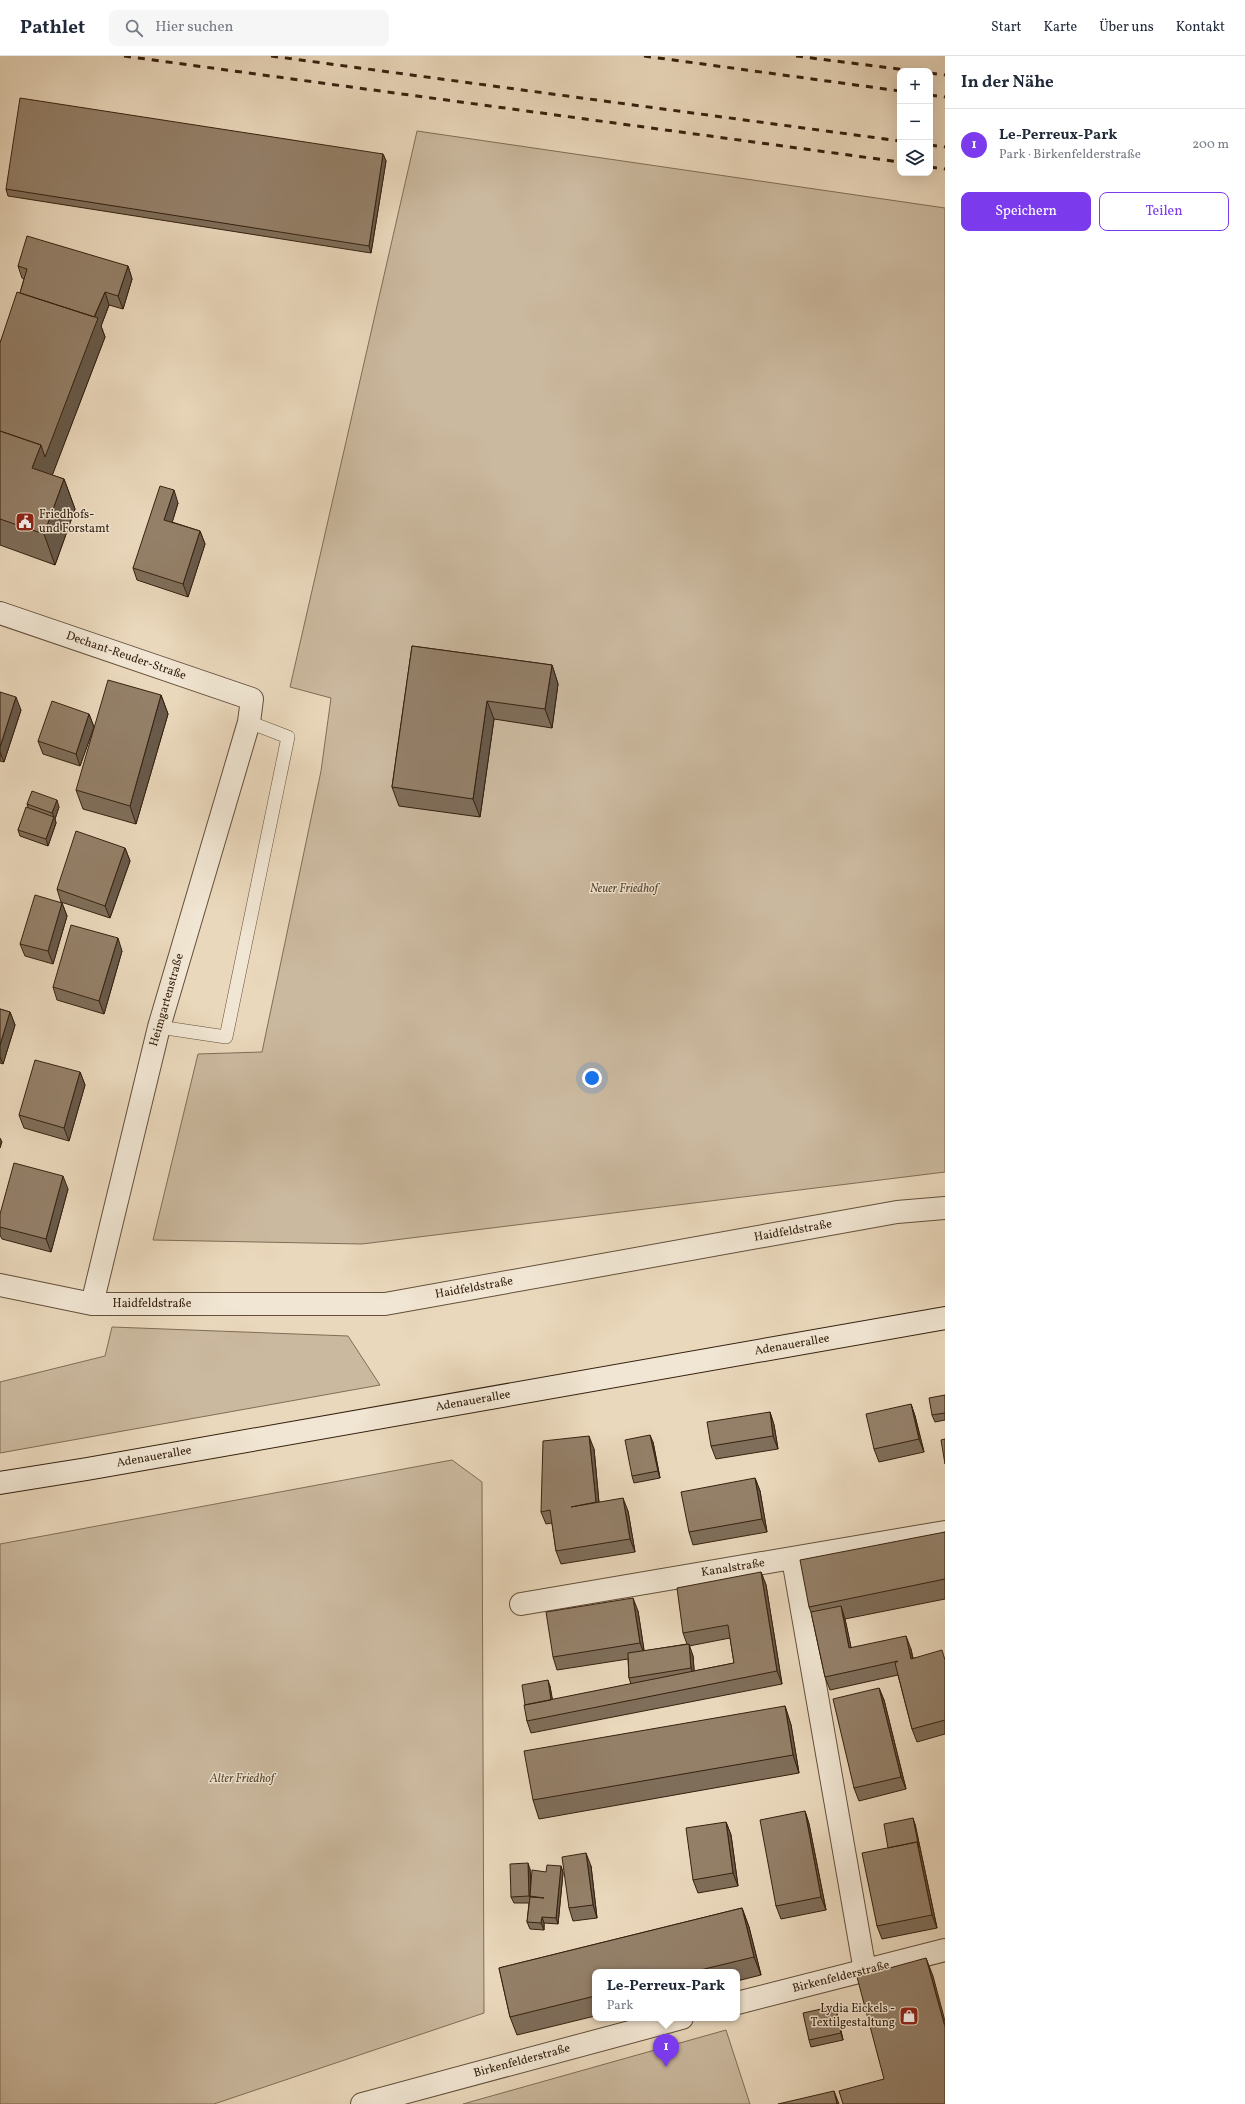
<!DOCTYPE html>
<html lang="de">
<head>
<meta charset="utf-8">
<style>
  body { margin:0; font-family:Vollkorn,serif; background:#f6f6f7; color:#1f2937 }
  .controls { position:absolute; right:12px; top:12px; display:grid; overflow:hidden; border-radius:8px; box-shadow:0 4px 16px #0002 }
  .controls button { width:36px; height:36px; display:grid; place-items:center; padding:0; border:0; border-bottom:1px solid #e0e1e3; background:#fff; color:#1f2937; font:20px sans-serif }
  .you { position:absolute; left:592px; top:1022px; width:14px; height:14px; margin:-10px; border:3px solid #fff; border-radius:50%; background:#1a73e8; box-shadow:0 0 0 6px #1a73e833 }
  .badge { display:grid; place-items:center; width:26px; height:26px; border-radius:50%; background:#7c3aed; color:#fff; font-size:13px; font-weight:700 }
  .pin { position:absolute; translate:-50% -33px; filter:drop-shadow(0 1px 2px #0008) }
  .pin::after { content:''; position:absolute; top:21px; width:14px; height:12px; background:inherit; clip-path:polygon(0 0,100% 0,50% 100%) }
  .popup { position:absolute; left:592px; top:1913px; width:148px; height:52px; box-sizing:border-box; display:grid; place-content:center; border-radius:8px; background:#fff; filter:drop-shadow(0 1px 3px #0005); font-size:13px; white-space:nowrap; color:#747a83 }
  .popup b { font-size:15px; color:#1f2937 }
  .popup::after { content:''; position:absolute; left:50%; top:100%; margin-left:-8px; border:8px solid transparent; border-top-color:#fff }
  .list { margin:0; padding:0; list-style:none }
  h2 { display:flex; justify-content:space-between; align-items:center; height:52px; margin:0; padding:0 16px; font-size:17px }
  h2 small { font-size:13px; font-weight:400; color:#747a83 }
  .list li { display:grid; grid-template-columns:26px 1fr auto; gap:12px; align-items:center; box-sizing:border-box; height:72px; padding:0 16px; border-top:1px solid #e0e1e3 }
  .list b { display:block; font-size:15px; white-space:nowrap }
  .list p { margin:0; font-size:13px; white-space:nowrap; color:#747a83 }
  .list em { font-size:13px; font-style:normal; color:#747a83 }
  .actions { display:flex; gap:8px; padding:12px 16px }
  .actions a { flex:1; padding:9px 0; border:1px solid #7c3aed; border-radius:8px; text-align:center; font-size:14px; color:#7c3aed }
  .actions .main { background:#7c3aed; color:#fff }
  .icon { flex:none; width:22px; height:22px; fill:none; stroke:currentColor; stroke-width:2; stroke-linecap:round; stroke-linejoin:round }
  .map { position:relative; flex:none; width:945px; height:2048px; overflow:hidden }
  header { display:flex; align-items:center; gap:24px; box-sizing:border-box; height:56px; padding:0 20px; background:#fff; border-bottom:1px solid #e0e1e3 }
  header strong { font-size:19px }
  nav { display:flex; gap:22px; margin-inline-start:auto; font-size:14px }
  .search { width:280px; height:36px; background:#f6f6f7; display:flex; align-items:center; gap:10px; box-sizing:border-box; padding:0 14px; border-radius:8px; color:#747a83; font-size:15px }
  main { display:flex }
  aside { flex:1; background:#fff }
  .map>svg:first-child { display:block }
  .green { fill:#cbb99f; stroke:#806d57 }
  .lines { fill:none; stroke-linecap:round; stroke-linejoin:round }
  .service-casing { stroke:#634f3a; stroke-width:14 }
  .minor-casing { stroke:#634f3a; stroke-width:24 }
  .secondary-casing { stroke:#36210f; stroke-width:24 }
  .service { stroke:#f1e6d3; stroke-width:13 }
  .minor { stroke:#f1e6d3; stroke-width:22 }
  .secondary { stroke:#f1e6d3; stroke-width:22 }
  .rail { stroke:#36210f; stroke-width:3; stroke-dasharray:7 7; stroke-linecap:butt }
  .wall { fill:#7f6e5a; stroke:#36210f; fill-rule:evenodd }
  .shaded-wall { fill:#685a4a; stroke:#36210f }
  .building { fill:#948069; stroke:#36210f }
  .labels { text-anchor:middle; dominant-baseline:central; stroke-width:3; stroke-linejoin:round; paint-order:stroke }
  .poi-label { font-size:12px; fill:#36210f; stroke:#f1e6d3; text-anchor:start }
  .street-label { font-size:12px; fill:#36210f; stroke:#f1e6d3 }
  .park-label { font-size:12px; font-style:italic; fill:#5b4733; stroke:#f1e6d3 }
</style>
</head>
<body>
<header>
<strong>Pathlet</strong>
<div class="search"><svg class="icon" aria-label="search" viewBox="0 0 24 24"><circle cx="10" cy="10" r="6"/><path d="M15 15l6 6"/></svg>Hier suchen</div>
<nav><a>Start</a><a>Karte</a><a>Über uns</a><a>Kontakt</a></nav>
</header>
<main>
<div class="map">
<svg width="945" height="2048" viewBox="0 0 945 2048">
  <rect width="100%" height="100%" fill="#ead8bc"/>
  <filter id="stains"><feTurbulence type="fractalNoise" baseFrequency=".005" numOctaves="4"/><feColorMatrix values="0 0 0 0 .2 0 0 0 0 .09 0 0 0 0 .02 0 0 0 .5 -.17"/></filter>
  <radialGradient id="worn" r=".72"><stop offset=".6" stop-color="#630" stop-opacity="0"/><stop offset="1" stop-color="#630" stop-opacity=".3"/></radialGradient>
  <!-- green -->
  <path class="green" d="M417,75L945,152V1116L362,1188L153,1184L198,998L262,996L321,715L331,642L290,631Z
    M112,1271L348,1280L380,1329L0,1397V1326L105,1300Z
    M452,1404L482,1426L484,1957L214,2048H0V1488Z
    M726,1974L750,2048H463Z"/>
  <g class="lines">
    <!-- service casing -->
    <g class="service-casing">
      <path id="service" d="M159,971L226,981L288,681L249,666"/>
    </g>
    <!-- minor casing -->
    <g class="minor-casing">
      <path id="minor" d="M0,557L252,643L249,666L159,971L92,1248
        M0,1229L92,1248H385L897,1156L945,1152
        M793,1503L865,1915
        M521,1548L945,1476
        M737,1947L945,1894
        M362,2048L682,1962"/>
    </g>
    <!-- secondary casing -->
    <g class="secondary-casing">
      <path id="secondary" d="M0,1427L87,1413L945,1262"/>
    </g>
    <!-- service -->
    <use href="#service" class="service"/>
    <!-- minor -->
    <use href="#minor" class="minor"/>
    <!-- secondary -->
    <use href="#secondary" class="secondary"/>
    <!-- rail -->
    <path class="rail" d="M124,0L900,106
      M271,0L900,85
      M644,0L900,35
      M796,0L914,15
      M930,17L945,19
      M930,39L945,41
      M930,89L945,91
      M930,111L945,113"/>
  </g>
  <!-- wall -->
  <path class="wall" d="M383,98L386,105L371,197L8,140L6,133Z
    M18,210H128L132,223L123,253L109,249L101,270L105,281L52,419L64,423L75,453L55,509L0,489V287L20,237L24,223L22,222Z
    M178,447L172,466L200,475L205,488L188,541L137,524L133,512Z
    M412,590L552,609L558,628L552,672L494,663L480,761L399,750L392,731Z
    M0,636L21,654L4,706L0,705Z
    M161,639L168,658L136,768L83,753L76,734Z
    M89,658L94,671L80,710L43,698L38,685Z
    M27,748L59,751L55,763L56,767L48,790L20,780L18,774L28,751Z
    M125,792L130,805L110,862L61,846L57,833Z
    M62,847L67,860L53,908L25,900L20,888Z
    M122,895L104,958L57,944L53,931Z
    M0,953L10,956L15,969L3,1008L0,1007Z
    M80,1016L85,1029L69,1085L24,1072L19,1059Z
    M68,1133L51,1196L2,1183L0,1179V1158Z
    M945,1339V1364L935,1366L932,1359Z
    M911,1348L915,1360L924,1396L879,1406L874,1393Z
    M770,1356L774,1369L778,1393L716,1403L711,1390Z
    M653,1386L660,1422L634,1427L632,1420Z
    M594,1393L599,1446L628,1455L635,1496L561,1508L556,1495L552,1467L546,1468L541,1456Z
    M755,1422L760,1435L767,1476L693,1489L689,1476Z
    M945,1476V1543L845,1563L851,1592L911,1593L913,1602H945V1678L917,1686L912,1673L898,1619L830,1634L825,1621L811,1556L809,1551Z
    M761,1516L766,1529L782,1628L531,1677L527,1665L525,1649L550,1630L552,1644L631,1628L629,1622L628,1603L557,1614L553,1601L638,1555L644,1595L687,1588L683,1577ZM730,1582L734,1607L694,1615L693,1600L689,1590Z
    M879,1632L884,1644L906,1733L859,1745L854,1732Z
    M785,1650L791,1669L799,1717L539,1763L533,1744Z
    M805,1755L809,1768L826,1854L781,1863L776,1850Z
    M726,1766L731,1779L738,1830L698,1837L693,1824Z
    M915,1768L937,1872L882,1883L877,1870L888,1792Z
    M561,1810L563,1817L558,1868L544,1867V1874L530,1873L527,1866L529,1847H514L511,1841L530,1813L531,1830L546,1816Z
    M591,1810L597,1862L573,1865L569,1852Z
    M742,1852L749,1871L761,1919L737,1925V1916H595V1960L517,1979L510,1961L499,1912Z
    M835,1950L837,1957L843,1984L811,1991L809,1984Z"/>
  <!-- shaded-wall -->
  <path class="shaded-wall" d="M383,98L386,105L371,197L369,190Z
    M128,210L132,223L123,253L118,240Z
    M105,236L109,249L101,270L105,281L52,420L32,412L41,389Z
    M64,423L75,453L55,509L44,478Z
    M174,434L178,447L169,477L164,464Z
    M200,475L205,488L188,541L183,528Z
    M552,609L558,628L552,672L545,653Z
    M161,639L168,658L136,768L130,750Z
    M16,641L21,654L4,706L0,696V691Z
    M487,645L494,663L480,761L473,743Z
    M89,658L94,671L80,710L76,698Z
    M57,744L59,751L55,763L56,767L48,790L46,783L54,761L52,757Z
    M125,792L130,805L110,862L105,850Z
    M62,847L67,860L53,908L48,895Z
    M118,882L122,895L104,958L99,945Z
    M10,956L15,969L3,1008L0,1001V989Z
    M80,1016L85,1029L69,1085L64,1072Z
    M0,1082L2,1086L0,1092Z
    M63,1120L68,1133L51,1196L46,1183Z
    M911,1348L915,1360L924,1396L919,1383Z
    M770,1356L774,1369L778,1393L773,1380Z
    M650,1379L653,1386L660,1422L658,1415Z
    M589,1380L594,1393L600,1459L596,1446Z
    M755,1422L760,1435L767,1476L762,1463Z
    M623,1442L628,1455L635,1496L630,1483Z
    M761,1516L766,1529L782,1628L777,1615Z
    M633,1542L638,1555L645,1600L640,1587Z
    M841,1550L845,1563L854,1605L849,1592Z
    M906,1580L911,1593L915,1616L911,1603Z
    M689,1588L693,1600L695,1625L691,1612Z
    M548,1624L550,1630L555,1657L552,1651Z
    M879,1632L884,1644L906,1733L901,1721Z
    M785,1650L791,1669L799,1717L793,1699Z
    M805,1755L809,1768L826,1854L821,1841Z
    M913,1762L915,1768L937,1872L932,1859L917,1786Z
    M726,1766L731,1779L738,1830L733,1817Z
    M586,1797L591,1810L597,1862L593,1849Z
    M528,1807L530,1813L531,1840H530L532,1847L529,1840Z
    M561,1810L563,1817L558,1868L556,1862Z
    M742,1852L749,1871L761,1919L754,1901Z
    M542,1861L544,1867V1874L541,1867Z
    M926,1902L933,1920L945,1965V1971Z
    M835,1950L837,1957L843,1984L841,1977Z
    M834,2035L839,2048H837Z"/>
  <!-- building -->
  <path class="building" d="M20,42L383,98L369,190L6,133Z
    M27,180L128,210L118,240L105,236L94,261L20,237L27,213L18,210Z
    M17,236L98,262L45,401L41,389L0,375V287Z
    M0,375L41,389L32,412L64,423L44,478L0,463Z
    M160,430L174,434L164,464L200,475L183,528L133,512Z
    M412,590L552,609L545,653L487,645L473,743L392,731Z
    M108,624L161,639L130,750L76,734Z
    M0,636L16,641L0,691Z
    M52,645L89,658L76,698L38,685Z
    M32,735L57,744L52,757L27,748Z
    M26,751L54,761L46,783L18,774Z
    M76,775L125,792L105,850L57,833Z
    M35,839L62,847L48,895L20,888Z
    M71,869L118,882L99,945L53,931Z
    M0,953L10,956L0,989Z
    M35,1004L80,1016L64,1072L19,1059Z
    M14,1107L63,1120L46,1183L0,1171V1158Z
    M945,1339V1357L932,1359L929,1342Z
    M911,1348L919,1383L874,1393L866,1358Z
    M770,1356L773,1380L711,1390L707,1366Z
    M650,1379L658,1415L632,1420L625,1384Z
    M589,1380L596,1446L571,1451L623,1442L630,1483L556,1495L550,1454L541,1456L543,1385Z
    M945,1383V1408L941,1384Z
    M755,1422L762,1463L689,1476L681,1436Z
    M945,1476V1523L809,1551L800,1504Z
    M761,1516L777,1615L527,1665L524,1649L734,1607L728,1569L683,1577L677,1532Z
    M633,1542L640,1587L553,1601L546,1556Z
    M841,1550L849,1592L906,1580L911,1603L942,1594L945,1604V1664L912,1673L895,1607L898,1605L825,1621L811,1556Z
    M689,1588L691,1612L629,1622L628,1597Z
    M548,1624L551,1644L525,1649L522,1629Z
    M879,1632L901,1721L854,1732L833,1643Z
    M785,1650L793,1699L533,1744L524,1695Z
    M805,1755L821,1841L776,1850L760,1764Z
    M913,1762L919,1792L917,1786L888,1792L884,1768Z
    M726,1766L733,1817L693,1824L686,1772Z
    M917,1786L932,1859L877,1870L862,1797Z
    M586,1797L593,1849L569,1852L562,1801Z
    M528,1807L529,1840L511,1841L510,1808Z
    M547,1809L561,1810L556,1862L542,1861L541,1867L527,1866L530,1841L544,1842L530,1840L532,1814L546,1816Z
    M742,1852L754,1901L692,1916H595V1940L510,1961L499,1912Z
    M926,1902L945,1971V2048H843L839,2035L884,2023L857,1921Z
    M835,1950L841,1977L809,1984L803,1957Z
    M834,2035L837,2048H778Z"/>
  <!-- icons -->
  <defs>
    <g id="civic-square" transform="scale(1)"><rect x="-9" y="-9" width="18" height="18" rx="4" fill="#8f2418" stroke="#f1e6d3"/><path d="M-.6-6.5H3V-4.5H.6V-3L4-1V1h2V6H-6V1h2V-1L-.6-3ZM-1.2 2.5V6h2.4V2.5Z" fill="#fff"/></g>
    <g id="shop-square" transform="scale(1)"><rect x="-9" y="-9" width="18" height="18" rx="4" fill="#8f2418" stroke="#f1e6d3"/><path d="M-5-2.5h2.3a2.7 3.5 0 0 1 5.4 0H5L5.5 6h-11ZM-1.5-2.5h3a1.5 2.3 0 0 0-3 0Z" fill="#fff"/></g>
  </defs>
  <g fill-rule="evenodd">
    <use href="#civic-square" x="25" y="466"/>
    <use href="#shop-square" x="909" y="1960"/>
  </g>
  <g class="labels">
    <!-- poi labels -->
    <g class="poi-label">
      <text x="39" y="459">Friedhofs-<tspan x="39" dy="14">und Forstamt</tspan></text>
      <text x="895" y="1953" text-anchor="end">Lydia Eickels -<tspan x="895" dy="14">Textilgestaltung</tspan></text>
    </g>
    <!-- street labels -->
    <g class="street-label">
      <text transform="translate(126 600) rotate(19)">Dechant-Reuder-Straße</text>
      <text transform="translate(167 944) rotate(-74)">Heimgartenstraße</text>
      <text transform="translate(793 1175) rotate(-10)">Haidfeldstraße</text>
      <text transform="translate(474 1232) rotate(-10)">Haidfeldstraße</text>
      <text x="152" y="1248">Haidfeldstraße</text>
      <text transform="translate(792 1289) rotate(-10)">Adenauerallee</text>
      <text transform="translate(473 1345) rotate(-10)">Adenauerallee</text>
      <text transform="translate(154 1401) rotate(-10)">Adenauerallee</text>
      <text transform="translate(733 1512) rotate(-9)">Kanalstraße</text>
      <text transform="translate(841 1921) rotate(-14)">Birkenfelderstraße</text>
      <text transform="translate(522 2005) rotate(-15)">Birkenfelderstraße</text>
    </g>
    <!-- park labels -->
    <g class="park-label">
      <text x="624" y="833">Neuer Friedhof</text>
      <text x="242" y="1723">Alter Friedhof</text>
    </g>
  </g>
  <rect width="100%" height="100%" filter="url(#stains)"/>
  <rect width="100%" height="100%" fill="url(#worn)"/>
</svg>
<div class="controls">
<button>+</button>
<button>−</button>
<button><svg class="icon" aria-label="layers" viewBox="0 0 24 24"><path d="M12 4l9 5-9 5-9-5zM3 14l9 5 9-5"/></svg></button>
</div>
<div class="you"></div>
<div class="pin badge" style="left:666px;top:2011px">1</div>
<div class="popup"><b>Le-Perreux-Park</b>Park</div>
</div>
<aside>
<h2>In der Nähe<small></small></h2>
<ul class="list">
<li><span class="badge">1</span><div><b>Le-Perreux-Park</b><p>Park · Birkenfelderstraße</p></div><em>200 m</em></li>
</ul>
<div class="actions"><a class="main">Speichern</a><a>Teilen</a></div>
</aside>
</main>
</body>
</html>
